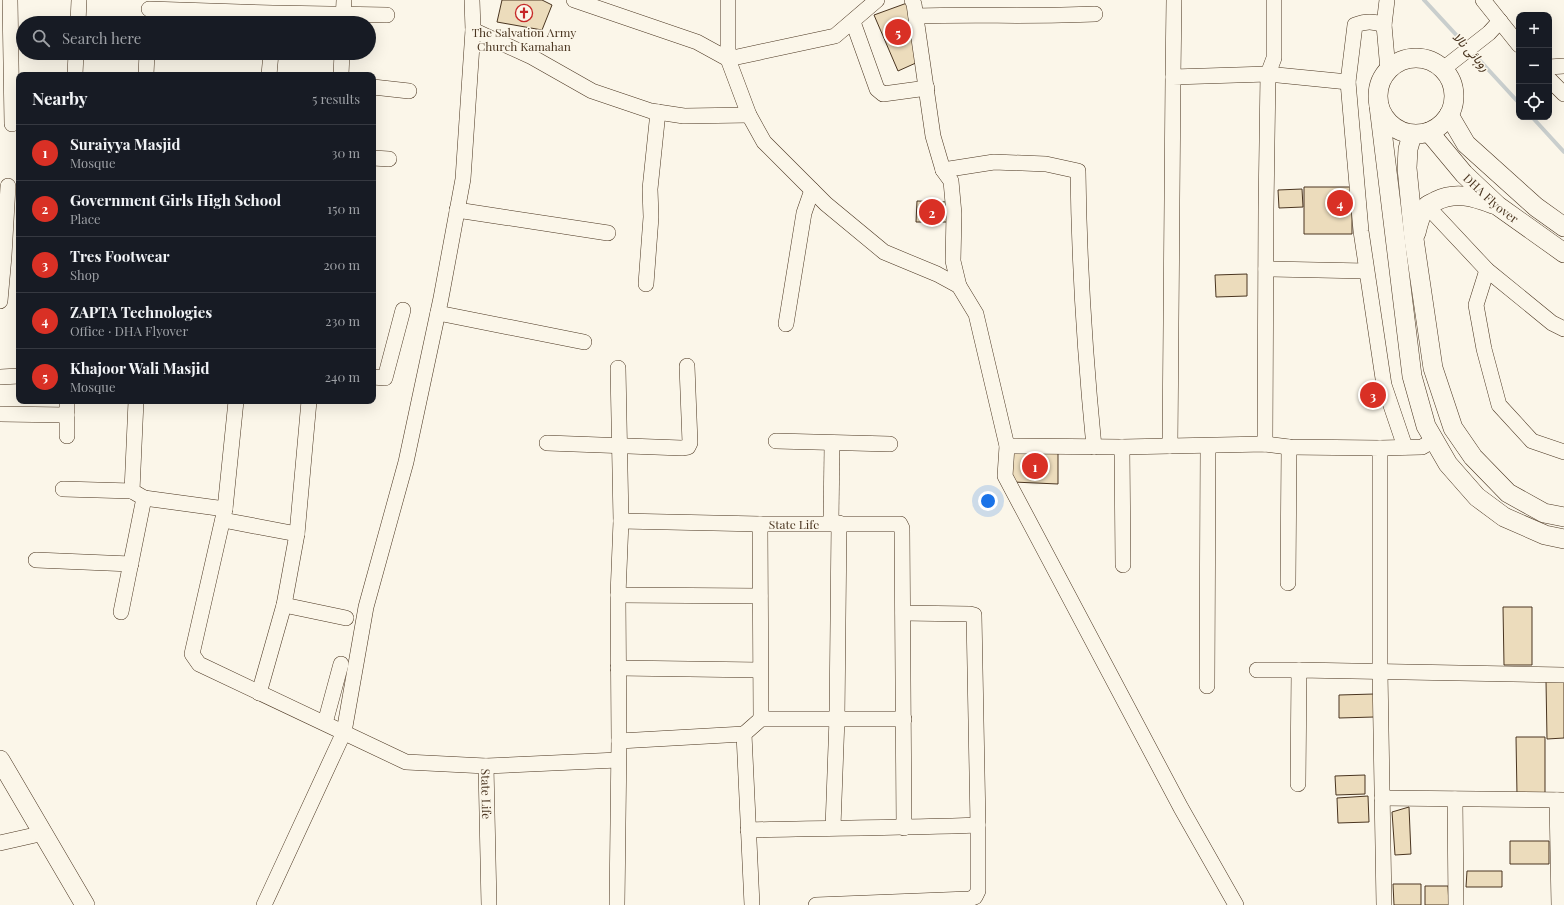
<!DOCTYPE html>
<html lang="en">
<head>
<meta charset="utf-8">
<style>
  body { margin:0; font-family:"Playfair Display",Vazirmatn,serif; background:#242831; color:#f1f3f6 }
  .controls { position:absolute; right:12px; top:12px; display:grid; overflow:hidden; border-radius:8px; box-shadow:0 4px 16px #0002 }
  .controls button { width:36px; height:36px; display:grid; place-items:center; padding:0; border:0; border-bottom:1px solid #363941; background:#171b24; color:#f1f3f6; font:20px sans-serif }
  .you { position:absolute; left:988px; top:501px; width:14px; height:14px; margin:-10px; border:3px solid #fff; border-radius:50%; background:#1a73e8; box-shadow:0 0 0 6px #1a73e833 }
  .badge { display:grid; place-items:center; width:26px; height:26px; border-radius:50%; background:#d93025; color:#fff; font-size:13px; font-weight:700 }
  .pin { position:absolute; translate:-50% -50%; border:2px solid #fff; box-shadow:0 1px 4px #0006 }
  .list { margin:0; padding:0; list-style:none }
  h2 { display:flex; justify-content:space-between; align-items:center; height:52px; margin:0; padding:0 16px; font-size:17px }
  h2 small { font-size:13px; font-weight:400; color:#9ea1a6 }
  .list li { display:grid; grid-template-columns:26px 1fr auto; gap:12px; align-items:center; box-sizing:border-box; height:56px; padding:0 16px; border-top:1px solid #363941 }
  .list b { display:block; font-size:15px; white-space:nowrap }
  .list p { margin:0; font-size:13px; white-space:nowrap; color:#9ea1a6 }
  .list em { font-size:13px; font-style:normal; color:#9ea1a6 }
  .icon { flex:none; width:22px; height:22px; fill:none; stroke:currentColor; stroke-width:2; stroke-linecap:round; stroke-linejoin:round }
  .map { position:relative; flex:none; width:1564px; height:905px; overflow:hidden }
  .search { position:absolute; background:#171b24; box-shadow:0 4px 16px #0002; left:16px; top:16px; width:360px; height:44px; display:flex; align-items:center; gap:10px; box-sizing:border-box; padding:0 14px; border-radius:22px; color:#9ea1a6; font-size:15px }
  .panel { position:absolute; background:#171b24; box-shadow:0 4px 16px #0002; left:16px; top:72px; width:360px; height:332px; border-radius:8px }
  .map>svg:first-child { display:block }
  .lines { fill:none; stroke-linecap:round; stroke-linejoin:round }
  .stream { stroke:#c9cecd; stroke-width:4 }
  .building { fill:#ecdcbc; stroke:#4a3520 }
  .minor-casing { stroke:#4a3520; stroke-width:16 }
  .major-casing { stroke:#4a3520; stroke-width:20 }
  .minor { stroke:#fbf6e9; stroke-width:15 }
  .major { stroke:#fbf6e9; stroke-width:19 }
  .labels { text-anchor:middle; dominant-baseline:central; stroke-width:3; stroke-linejoin:round; paint-order:stroke }
  .poi-label { font-size:12px; fill:#4a3520; stroke:#fbf6e9 }
  .street-label { font-size:12px; fill:#4a3520; stroke:#fbf6e9 }
  .water-label { font-size:13px; font-style:italic; fill:#4a3520; stroke:#fbf6e9 }
</style>
</head>
<body>
<div class="map">
<svg width="1564" height="905" viewBox="0 0 1564 905">
  <rect width="100%" height="100%" fill="#fbf6e9"/>
  <g class="lines">
    <!-- stream -->
    <path class="stream" d="M1424,0L1519,103
      M1532,117L1564,152"/>
  </g>
  <!-- building -->
  <path class="building" d="M502,0H542L552,5L542,30L497,22Z
    M907,3L918,62L898,71L874,15Z
    M1304,187H1352V234H1304Z
    M1302,189L1303,207L1279,208L1278,190Z
    M917,201L948,202L947,222H916Z
    M1247,274V296L1216,297L1215,275Z
    M1011,450L1058,451V484L1013,482Z
    M1503,607H1532V665H1504Z
    M1564,680V738L1547,739L1546,681Z
    M1374,694V717L1339,718V695Z
    M1516,737H1545V795H1517Z
    M1365,775V794L1336,795L1335,776Z
    M1368,796L1369,822L1338,823L1337,798Z
    M1409,807L1411,854L1395,855L1392,812Z
    M1510,841H1549V864H1510Z
    M1467,871H1502V887H1466Z
    M1393,884H1421V905H1394Z
    M1425,886H1448L1449,905H1425Z"/>
  <g class="lines">
    <!-- minor casing -->
    <g class="minor-casing">
      <g id="minor">
        <path d="M10,0L12,124"/>
        <path d="M574,0L697,42L728,59L749,115L764,142L826,204L884,252L937,274L959,286L976,314L1007,446L1005,476L1181,808L1236,905"/>
        <path d="M728,0V59L835,36L877,0"/>
        <path d="M912,0L914,4L933,136L943,170L951,181L954,214L953,261L959,286"/>
        <path d="M1387,0L1384,25L1388,70"/>
        <path d="M1483,0L1519,45"/>
        <path d="M149,9L273,13L387,15"/>
        <path d="M916,16C976,14 1035,17 1095,14"/>
        <path d="M853,22L877,89L883,94L927,88"/>
        <path d="M78,23L79,0"/>
        <path d="M343,23L344,0"/>
        <path d="M1384,25C1373,21 1366,21 1355,25L1348,82L1361,231L1384,385L1405,447"/>
        <path d="M473,30L532,57L592,91L651,111L684,116L749,115"/>
        <path d="M1549,67L1564,66"/>
        <path d="M1443,69L1489,33L1500,21"/>
        <path d="M75,75L76,53"/>
        <path d="M146,75L147,53"/>
        <path d="M269,75L271,53"/>
        <path d="M341,75L342,53"/>
        <path d="M1173,77L1174,0"/>
        <path d="M1549,79L1564,94"/>
        <path d="M373,87L409,91"/>
        <path d="M373,158L389,159"/>
        <path d="M943,170L994,162L1046,164L1078,171C1079,263 1085,355 1094,447"/>
        <path d="M1427,206L1487,270L1552,323L1564,329"/>
        <path d="M457,210L608,233"/>
        <path d="M1266,269L1366,271"/>
        <path d="M1487,270L1476,305L1484,349L1499,405L1532,441L1564,452"/>
        <path d="M646,284L651,217L650,189L658,112"/>
        <path d="M0,301L4,256L8,186"/>
        <path d="M438,313L584,342"/>
        <path d="M786,324L804,213L812,190"/>
        <path d="M0,377L19,376"/>
        <path d="M373,377L385,378L403,310"/>
        <path d="M67,401V436"/>
        <path d="M236,401L225,509L192,654L199,664L406,762L486,766L618,760"/>
        <path d="M0,414L67,415"/>
        <path d="M776,441L890,444"/>
        <path d="M547,443L682,448L688,447L690,443L687,366"/>
        <path d="M1265,444L1266,209L1268,74L1274,58V0"/>
        <path d="M1007,446L1122,447L1265,444L1289,447L1380,448V672L1384,905"/>
        <path d="M1170,446L1173,77L1268,74L1348,82"/>
        <path d="M1122,447L1123,565"/>
        <path d="M1380,448L1422,447L1434,440"/>
        <path d="M63,489L132,491"/>
        <path d="M144,498L225,509"/>
        <path d="M223,520L297,534"/>
        <path id="s1" d="M621,521L760,524H900L902,528L904,828"/>
        <path d="M831,523L832,444"/>
        <path d="M760,524L761,719"/>
        <path d="M36,560L131,564"/>
        <path d="M1288,583L1289,447"/>
        <path d="M618,595L760,596"/>
        <path d="M284,605L346,618"/>
        <path d="M121,612L144,498L132,491L136,401"/>
        <path d="M618,668L760,670"/>
        <path d="M1257,670H1299"/>
        <path d="M1207,686L1208,446"/>
        <path d="M259,693L284,605L297,534L309,401"/>
        <path d="M325,723L341,664"/>
        <path d="M619,741L744,734"/>
        <path id="s2" d="M486,766L489,905"/>
        <path d="M1298,784L1299,670L1564,675"/>
        <path d="M1382,798L1564,800"/>
        <path d="M1455,799L1456,905"/>
        <path d="M1557,800L1559,905"/>
        <path d="M833,827L837,718L839,523"/>
        <path d="M748,830C825,828 902,828 978,825"/>
        <path d="M0,843L44,833"/>
        <path d="M264,905L344,732L366,607L406,462L441,298L463,179L473,30L472,0"/>
        <path d="M617,905L619,741L618,595L621,521L618,368"/>
        <path d="M752,905L744,734L761,719H904"/>
        <path d="M816,905L969,899L975,897L978,891V825L974,615L970,614L903,613"/>
      </g>
    </g>
    <!-- major casing -->
    <g class="major-casing">
      <g id="major">
        <circle cx="1416" cy="96" r="38"/>
        <path d="M1379,106L1412,376L1426,426L1448,464L1477,497L1504,517L1545,535L1564,539"/>
        <path d="M1449,115L1466,144L1536,207L1564,227"/>
        <path id="s3" d="M1429,132L1464,174L1498,206L1564,253"/>
        <path d="M1412,135L1408,149L1407,168L1414,239L1433,368L1453,428L1473,457L1508,493L1544,513L1564,517"/>
        <path d="M1416,233C1418,224 1420,215 1426,207C1428,204 1433,203 1436,201C1456,191 1474,197 1493,204"/>
        <path d="M0,760L85,905"/>
      </g>
    </g>
    <!-- minor -->
    <use href="#minor" class="minor"/>
    <!-- major -->
    <use href="#major" class="major"/>
  </g>
  <!-- icons -->
  <defs>
    <g id="church-ring" transform="scale(0.9)"><circle r="9.5" fill="#fbf6e9" stroke="#c62828" stroke-width="1.5"/><path d="M-1.2-6h2.4v3.5h3.3v2.4h-3.3V6h-2.4V-.1h-3.3v-2.4h3.3Z" fill="#c62828"/></g>
  </defs>
  <g fill-rule="evenodd">
    <use href="#church-ring" x="524" y="13"/>
  </g>
  <g class="labels">
    <!-- poi labels -->
    <g class="poi-label">
      <text x="524" y="32">The Salvation Army<tspan x="524" dy="14">Church Kamahan</tspan></text>
    </g>
    <!-- street labels -->
    <g class="street-label">
      <text stroke="none"><textPath href="#s3" startOffset="91">DHA Flyover</textPath></text>
      <text stroke="none"><textPath href="#s1" startOffset="173">State Life</textPath></text>
      <text stroke="none"><textPath href="#s2" startOffset="28">State Life</textPath></text>
    </g>
    <!-- water labels -->
    <g class="water-label">
      <text transform="translate(1472 51) rotate(47)">روہائی نالا</text>
    </g>
  </g>
</svg>
<div class="controls">
<button>+</button>
<button>−</button>
<button><svg class="icon" aria-label="locate" viewBox="0 0 24 24"><circle cx="12" cy="12" r="6"/><path d="M12 2v4M12 18v4M2 12h4M18 12h4"/></svg></button>
</div>
<div class="you"></div>
<div class="pin badge" style="left:1035px;top:466px">1</div>
<div class="pin badge" style="left:932px;top:212px">2</div>
<div class="pin badge" style="left:1373px;top:395px">3</div>
<div class="pin badge" style="left:1340px;top:203px">4</div>
<div class="pin badge" style="left:898px;top:32px">5</div>
<div class="search"><svg class="icon" aria-label="search" viewBox="0 0 24 24"><circle cx="10" cy="10" r="6"/><path d="M15 15l6 6"/></svg>Search here</div>
<section class="panel">
<h2>Nearby<small>5 results</small></h2>
<ul class="list">
<li><span class="badge">1</span><div><b>Suraiyya Masjid</b><p>Mosque</p></div><em>30 m</em></li>
<li><span class="badge">2</span><div><b>Government Girls High School</b><p>Place</p></div><em>150 m</em></li>
<li><span class="badge">3</span><div><b>Tres Footwear</b><p>Shop</p></div><em>200 m</em></li>
<li><span class="badge">4</span><div><b>ZAPTA Technologies</b><p>Office · DHA Flyover</p></div><em>230 m</em></li>
<li><span class="badge">5</span><div><b>Khajoor Wali Masjid</b><p>Mosque</p></div><em>240 m</em></li>
</ul>
</section>
</div>
</body>
</html>
